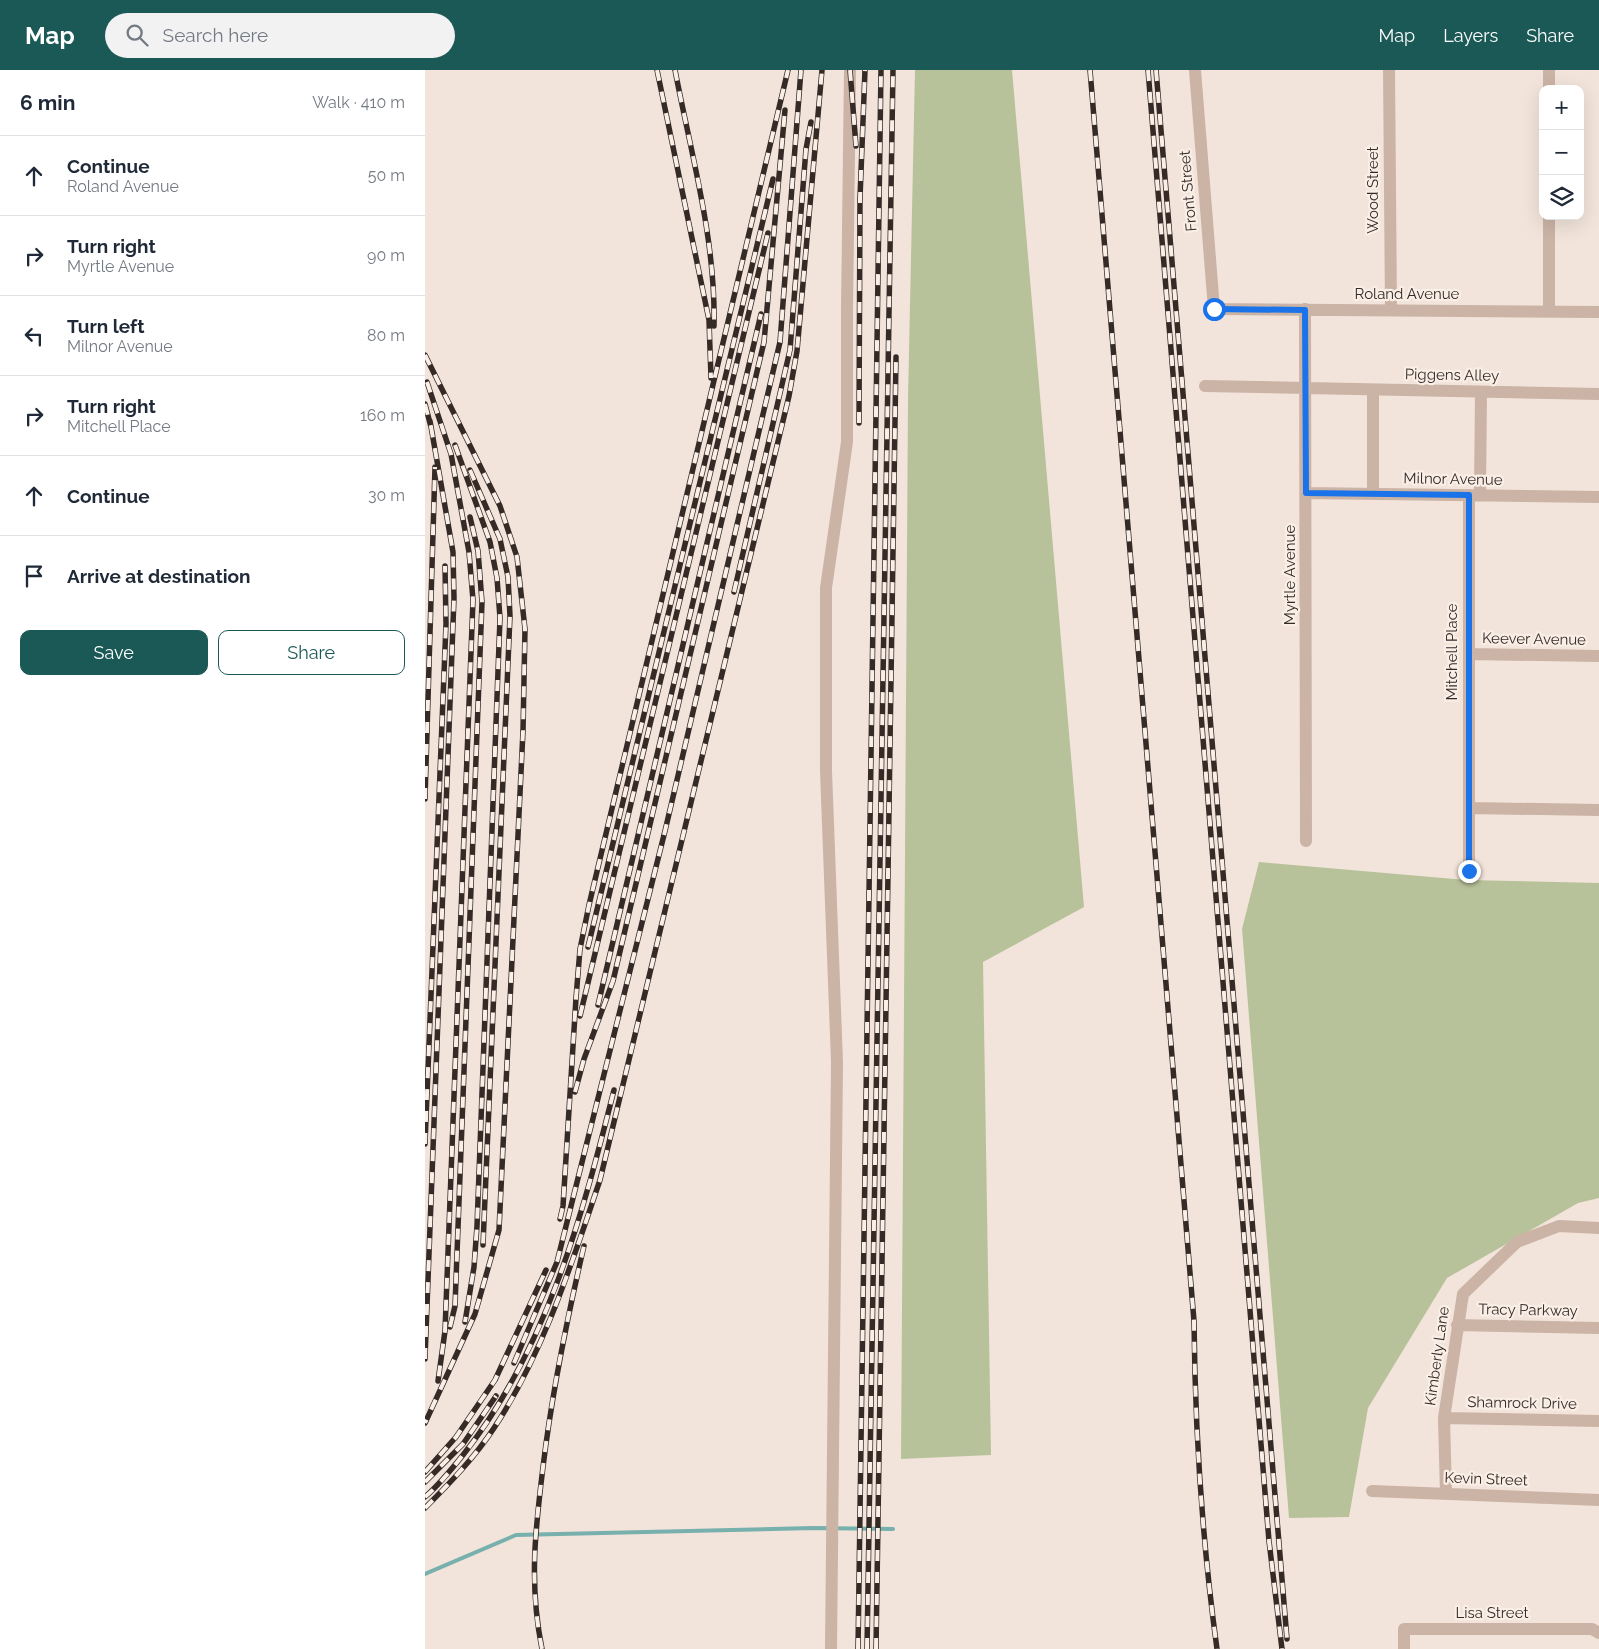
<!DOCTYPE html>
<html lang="en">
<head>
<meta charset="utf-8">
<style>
  body { margin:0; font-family:Raleway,sans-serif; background:#f2f2f3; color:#1f2937 }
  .controls { position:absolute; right:15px; top:15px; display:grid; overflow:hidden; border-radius:10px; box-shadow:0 5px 20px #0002 }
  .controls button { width:45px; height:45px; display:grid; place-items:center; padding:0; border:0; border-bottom:1px solid #e0e1e3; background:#fff; color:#1f2937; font:25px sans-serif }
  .stop { position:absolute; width:15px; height:15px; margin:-11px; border:4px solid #1a73e8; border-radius:50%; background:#fff }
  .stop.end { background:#1a73e8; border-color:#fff; box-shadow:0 1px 5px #0008 }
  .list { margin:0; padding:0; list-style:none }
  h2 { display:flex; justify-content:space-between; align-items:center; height:65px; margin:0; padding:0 20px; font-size:21px }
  h2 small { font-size:16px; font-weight:400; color:#747a83 }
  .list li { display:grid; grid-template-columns:32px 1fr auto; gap:15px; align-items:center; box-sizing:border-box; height:80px; padding:0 20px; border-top:1px solid #e0e1e3 }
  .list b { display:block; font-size:19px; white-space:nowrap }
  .list p { margin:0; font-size:16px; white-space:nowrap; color:#747a83 }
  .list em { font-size:16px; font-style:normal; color:#747a83 }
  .actions { display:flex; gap:10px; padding:15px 20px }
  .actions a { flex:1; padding:11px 0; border:1px solid #1b5957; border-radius:10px; text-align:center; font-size:18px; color:#1b5957 }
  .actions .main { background:#1b5957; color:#fff }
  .icon { flex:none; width:28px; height:28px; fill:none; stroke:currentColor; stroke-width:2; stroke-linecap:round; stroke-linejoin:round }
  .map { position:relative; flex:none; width:1174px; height:1579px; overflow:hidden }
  header { display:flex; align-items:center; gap:30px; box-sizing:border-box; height:70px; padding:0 25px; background:#1b5957; color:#fff }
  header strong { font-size:24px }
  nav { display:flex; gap:28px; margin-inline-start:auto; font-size:18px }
  .search { width:350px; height:45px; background:#f2f2f3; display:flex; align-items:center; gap:12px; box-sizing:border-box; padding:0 18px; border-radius:28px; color:#747a83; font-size:19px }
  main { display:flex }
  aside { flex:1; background:#fff }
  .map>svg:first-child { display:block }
  .green { fill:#b8c29a }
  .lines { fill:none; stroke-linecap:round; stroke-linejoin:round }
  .stream { stroke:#78b0ad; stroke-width:4 }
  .minor { stroke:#cbb3a6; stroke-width:12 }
  .rail-casing { stroke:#362a27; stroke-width:5.5 }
  .rail { stroke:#faefe6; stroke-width:4; stroke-dasharray:11; stroke-linecap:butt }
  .route { stroke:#1a73e8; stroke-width:6 }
  .labels { text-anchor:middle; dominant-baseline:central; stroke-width:4.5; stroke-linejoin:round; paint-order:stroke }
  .street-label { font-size:15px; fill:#362a27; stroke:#faefe6 }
</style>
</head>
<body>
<header>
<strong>Map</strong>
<div class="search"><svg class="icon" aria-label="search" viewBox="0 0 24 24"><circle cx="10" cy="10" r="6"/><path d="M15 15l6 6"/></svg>Search here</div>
<nav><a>Map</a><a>Layers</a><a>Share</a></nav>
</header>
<main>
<aside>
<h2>6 min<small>Walk · 410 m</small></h2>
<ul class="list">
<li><svg class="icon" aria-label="ahead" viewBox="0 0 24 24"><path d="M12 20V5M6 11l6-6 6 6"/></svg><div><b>Continue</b><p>Roland Avenue</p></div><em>50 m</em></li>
<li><svg class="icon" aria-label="right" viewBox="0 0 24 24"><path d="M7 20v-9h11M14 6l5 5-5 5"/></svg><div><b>Turn right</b><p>Myrtle Avenue</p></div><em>90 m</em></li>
<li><svg class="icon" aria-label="left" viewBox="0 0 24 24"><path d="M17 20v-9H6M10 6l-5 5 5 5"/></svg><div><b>Turn left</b><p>Milnor Avenue</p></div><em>80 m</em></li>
<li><svg class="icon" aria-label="right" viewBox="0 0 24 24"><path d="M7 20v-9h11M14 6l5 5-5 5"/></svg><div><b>Turn right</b><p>Mitchell Place</p></div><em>160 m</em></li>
<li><svg class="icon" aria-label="ahead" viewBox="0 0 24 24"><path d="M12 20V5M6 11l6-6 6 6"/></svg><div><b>Continue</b></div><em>30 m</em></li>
<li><svg class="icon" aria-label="arrive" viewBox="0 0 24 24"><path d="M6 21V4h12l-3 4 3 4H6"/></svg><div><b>Arrive at destination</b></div></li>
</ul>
<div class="actions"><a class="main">Save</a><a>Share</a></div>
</aside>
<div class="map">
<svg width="1174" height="1579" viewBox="0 0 1174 1579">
  <rect width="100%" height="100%" fill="#f2e4da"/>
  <!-- green -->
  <path class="green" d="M490,0H587L659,837L558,892L566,1385L476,1389L483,329Z
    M834,792L1041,810L1174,813V1128L1153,1133L1022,1208L943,1338L924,1447L864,1448L817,859Z"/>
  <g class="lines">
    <!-- stream -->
    <path class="stream" d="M0,1504L91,1465L388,1458L468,1459"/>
    <!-- minor -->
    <path class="minor" d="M770,0L789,239L1174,242
      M964,0L966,240
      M1124,0V19
      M1124,146V241
      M880,239L881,771
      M780,316L1174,324
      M881,423L1174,427
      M948,424V320
      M1044,425V801
      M1055,425L1056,322
      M1044,584L1174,586
      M1044,738L1174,740
      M1032,1255L1174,1258
      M1019,1348L1174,1351
      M947,1421L1174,1430
      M1021,1424L1019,1348L1038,1224L1092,1172L1134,1156L1174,1158
      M406,1579L412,992L401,701V518L422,372V241L425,0
      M979,1579V1559H1167L1174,1563"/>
    <!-- rail casing -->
    <g class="rail-casing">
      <path id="rail" d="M232,0L284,250L286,308
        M250,0C266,84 291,170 289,256
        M425,0L431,76
        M665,0L769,1251C770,1361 777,1470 792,1579
        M723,0L844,1471L857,1579
        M731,0L862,1569
        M0,285L75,436L92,487L100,559L98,661L74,1160L50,1244L0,1353
        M2,312L26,384L44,482L48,530L20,1261L13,1311
        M0,334L6,357
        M434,353L435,128L440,0
        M30,375L65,472L72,508L75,548L52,1156L49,1197L40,1252
        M45,400L75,469L83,507L85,546L58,1175
        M309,522L365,280L381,79L386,52
        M0,729L10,397
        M163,877L348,109
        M173,935L336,244
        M155,946L343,163
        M150,1022L159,989L188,911L339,272L360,40
        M0,1074L21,554L20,496
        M135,1149L138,1136L151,928L155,879L164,835L363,0
        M25,1257L30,1236L57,532L53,481L45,447
        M0,1289L29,528L28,482L5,351
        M89,1293L132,1192L240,761L355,272L376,0
        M0,1402L31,1367L70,1310L121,1200
        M0,1412L38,1374L71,1326
        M0,1427C14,1415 26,1400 38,1385C121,1281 157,1147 189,1020
        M0,1438C25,1413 50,1387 69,1358C119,1282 146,1195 175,1110L364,326L372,281L397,0
        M117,1579C104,1514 110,1462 118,1397C127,1322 142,1249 159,1176
        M433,1579L456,0
        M442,1579L468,0
        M451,1579L471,287"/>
    </g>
    <!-- rail -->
    <use href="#rail" class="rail"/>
  </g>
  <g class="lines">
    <!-- route -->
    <path class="route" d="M789,239L880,240L881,423L1044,425V801"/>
  </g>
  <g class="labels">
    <!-- street labels -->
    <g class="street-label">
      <text transform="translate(948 120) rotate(-90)">Wood Street</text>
      <text transform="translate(763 121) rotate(-95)">Front Street</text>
      <text x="982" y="224">Roland Avenue</text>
      <text transform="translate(1027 305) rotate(1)">Piggens Alley</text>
      <text transform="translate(1028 409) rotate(1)">Milnor Avenue</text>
      <text transform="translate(865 505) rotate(-90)">Myrtle Avenue</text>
      <text transform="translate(1109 569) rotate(1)">Keever Avenue</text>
      <text transform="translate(1027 582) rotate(-90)">Mitchell Place</text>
      <text transform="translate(1103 1240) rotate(1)">Tracy Parkway</text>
      <text transform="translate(1012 1286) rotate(-82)">Kimberly Lane</text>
      <text transform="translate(1097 1333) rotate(1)">Shamrock Drive</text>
      <text transform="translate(1061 1409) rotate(2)">Kevin Street</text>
      <text x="1067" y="1543">Lisa Street</text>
    </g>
  </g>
</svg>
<div class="controls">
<button>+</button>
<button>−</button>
<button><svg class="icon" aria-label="layers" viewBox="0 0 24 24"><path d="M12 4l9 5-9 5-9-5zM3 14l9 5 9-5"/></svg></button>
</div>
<div class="stop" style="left:789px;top:239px"></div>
<div class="stop end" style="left:1044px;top:801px"></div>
</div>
</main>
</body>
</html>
